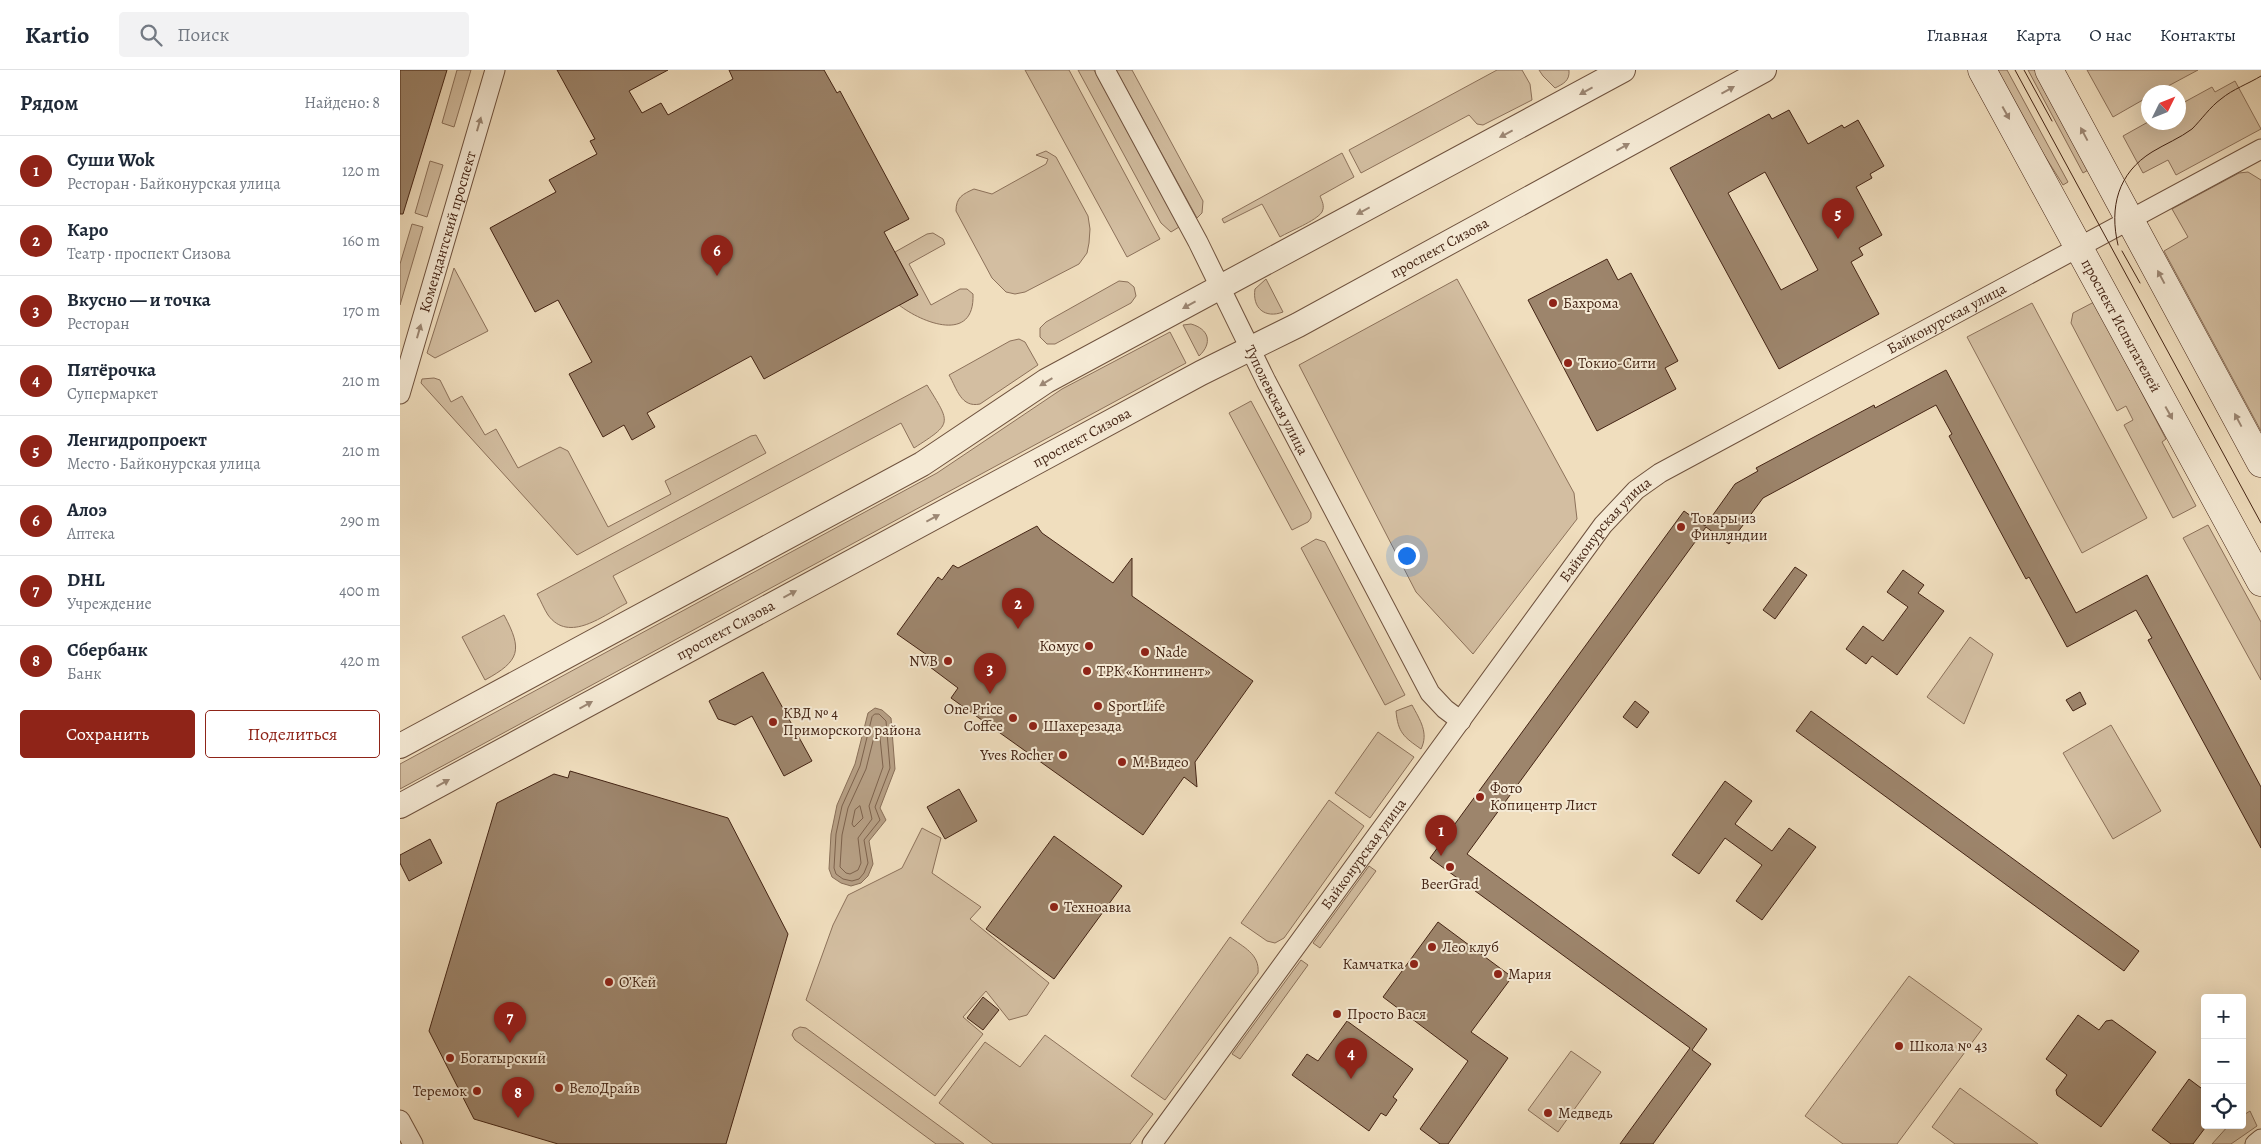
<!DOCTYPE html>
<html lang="ru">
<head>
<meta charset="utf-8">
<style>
  body { margin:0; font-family:Alegreya,serif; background:#f2f2f3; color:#1f2937 }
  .controls { position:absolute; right:15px; bottom:15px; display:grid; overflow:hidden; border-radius:5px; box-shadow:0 5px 20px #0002 }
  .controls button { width:45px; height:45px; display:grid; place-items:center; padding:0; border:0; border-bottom:1px solid #e0e1e3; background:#fff; color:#1f2937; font:25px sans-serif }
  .compass { position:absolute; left:1741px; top:15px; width:45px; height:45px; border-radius:50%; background:#fff; box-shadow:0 5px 20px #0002; rotate:47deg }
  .you { position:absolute; left:1006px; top:485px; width:18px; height:18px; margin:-12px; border:4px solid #fff; border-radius:50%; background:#1a73e8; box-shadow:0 0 0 8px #1a73e833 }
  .badge { display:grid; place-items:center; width:32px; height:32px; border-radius:50%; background:#8f2418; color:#fff; font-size:16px; font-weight:700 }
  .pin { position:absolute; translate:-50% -41px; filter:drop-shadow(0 1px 2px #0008) }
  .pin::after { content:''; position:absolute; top:26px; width:18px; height:15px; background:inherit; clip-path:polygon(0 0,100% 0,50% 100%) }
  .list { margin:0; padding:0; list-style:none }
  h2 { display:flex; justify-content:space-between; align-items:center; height:65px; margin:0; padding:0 20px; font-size:21px }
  h2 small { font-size:16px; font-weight:400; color:#747a83 }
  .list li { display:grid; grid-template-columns:32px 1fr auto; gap:15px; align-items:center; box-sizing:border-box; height:70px; padding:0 20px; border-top:1px solid #e0e1e3 }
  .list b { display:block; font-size:19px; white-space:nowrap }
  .list p { margin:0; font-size:16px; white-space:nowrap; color:#747a83 }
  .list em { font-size:16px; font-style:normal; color:#747a83 }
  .actions { display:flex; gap:10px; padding:15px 20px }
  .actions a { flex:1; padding:11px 0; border:1px solid #8f2418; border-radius:5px; text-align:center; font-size:18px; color:#8f2418 }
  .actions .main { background:#8f2418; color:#fff }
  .icon { flex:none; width:28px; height:28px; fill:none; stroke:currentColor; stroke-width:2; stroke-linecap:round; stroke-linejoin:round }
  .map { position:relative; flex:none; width:1861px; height:1074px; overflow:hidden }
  header { display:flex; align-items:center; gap:30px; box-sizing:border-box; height:70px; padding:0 25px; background:#fff; border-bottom:1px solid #e0e1e3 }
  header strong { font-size:24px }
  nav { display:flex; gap:28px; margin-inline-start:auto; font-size:18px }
  .search { width:350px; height:45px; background:#f2f2f3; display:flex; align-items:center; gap:12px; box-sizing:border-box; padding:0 18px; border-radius:5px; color:#747a83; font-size:19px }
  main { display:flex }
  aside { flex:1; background:#fff }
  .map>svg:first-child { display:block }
  .green { fill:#d3bea1; stroke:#8c715a }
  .water { fill:#b69f84; stroke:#886e57 }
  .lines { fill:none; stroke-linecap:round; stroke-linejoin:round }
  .shore { stroke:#7d624c; stroke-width:1 }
  .building { fill:#9d856c; stroke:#442414; fill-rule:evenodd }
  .minor-casing { stroke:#6f523e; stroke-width:21 }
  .tertiary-casing { stroke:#6f523e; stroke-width:26 }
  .secondary-casing { stroke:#442414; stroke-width:29 }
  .minor { stroke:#f5ead5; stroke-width:19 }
  .tertiary { stroke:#f5ead5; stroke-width:24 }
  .secondary { stroke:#f5ead5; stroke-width:28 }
  .tram { stroke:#442414; stroke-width:1 }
  .oneway { fill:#9c8774 }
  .poi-dot { fill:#8f2418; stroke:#f5ead5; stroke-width:2 }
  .labels { text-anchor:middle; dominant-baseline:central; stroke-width:4; stroke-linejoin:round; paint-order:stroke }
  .street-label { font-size:15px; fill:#442414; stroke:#f5ead5 }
  .poi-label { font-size:15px; fill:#442414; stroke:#f5ead5; text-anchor:start }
</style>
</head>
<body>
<header>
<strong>Kartio</strong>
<div class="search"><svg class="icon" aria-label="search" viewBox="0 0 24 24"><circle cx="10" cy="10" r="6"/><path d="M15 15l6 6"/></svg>Поиск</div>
<nav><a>Главная</a><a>Карта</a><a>О нас</a><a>Контакты</a></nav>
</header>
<main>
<aside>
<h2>Рядом<small>Найдено: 8</small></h2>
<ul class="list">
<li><span class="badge">1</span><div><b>Суши Wok</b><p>Ресторан · Байконурская улица</p></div><em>120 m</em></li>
<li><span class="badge">2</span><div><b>Каро</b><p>Театр · проспект Сизова</p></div><em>160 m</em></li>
<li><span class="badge">3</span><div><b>Вкусно — и точка</b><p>Ресторан</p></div><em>170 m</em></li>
<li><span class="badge">4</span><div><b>Пятёрочка</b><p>Супермаркет</p></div><em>210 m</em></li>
<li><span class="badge">5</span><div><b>Ленгидропроект</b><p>Место · Байконурская улица</p></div><em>210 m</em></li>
<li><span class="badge">6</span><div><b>Алоэ</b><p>Аптека</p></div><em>290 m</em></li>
<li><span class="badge">7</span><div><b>DHL</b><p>Учреждение</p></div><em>400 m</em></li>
<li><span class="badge">8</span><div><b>Сбербанк</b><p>Банк</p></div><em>420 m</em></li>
</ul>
<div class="actions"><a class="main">Сохранить</a><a>Поделиться</a></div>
</aside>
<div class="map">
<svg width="1861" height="1074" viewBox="0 0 1861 1074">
  <rect width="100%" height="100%" fill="#f0debe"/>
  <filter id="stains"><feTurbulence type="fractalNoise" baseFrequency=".004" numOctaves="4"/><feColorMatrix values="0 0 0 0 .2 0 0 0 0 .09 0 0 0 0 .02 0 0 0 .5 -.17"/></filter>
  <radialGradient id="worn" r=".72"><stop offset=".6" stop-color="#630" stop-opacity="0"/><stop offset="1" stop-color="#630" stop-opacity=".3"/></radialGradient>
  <!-- green -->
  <path class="green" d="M57,0H71L54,57L42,53Z
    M625,0H669L760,169L727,187Z
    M678,0H694L779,157L771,162L761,153Z
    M716,0H732L803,131L802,143L797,148Z
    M1097,0H1122L1130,14L1132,30L1083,55L1077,54L1069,45L961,103L949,80Z
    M1139,0H1169C1170,11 1163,14 1155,18L1143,6Z
    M1597,0H1607L1668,112L1663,115L1633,67Z
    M1628,0H1638L1690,99L1683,103Z
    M1687,0H1798L1757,22H1748V27L1713,47Z
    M1835,11L1861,59L1776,105L1768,90L1743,103L1723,66L1748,52H1778L1779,35L1812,17L1815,22Z
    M646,81L656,87L688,146L690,159L689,173L687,183L679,194L625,222L615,224L606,222L592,208L556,141C556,127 563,124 574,119L592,124L646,94L648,89L636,85Z
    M942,83L954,107L920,126C922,131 925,136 922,142C916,151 890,161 880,167L862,134L824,153L822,149Z
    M30,91L43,95L27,147L15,143Z
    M1848,102L1861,110V361L1764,181L1788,167L1772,139L1839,103Z
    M12,154L23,157L0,235V194Z
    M533,163L543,169L545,174L509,194L531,235L560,219H567L573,224C575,274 522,253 499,235L518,225L495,182L527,164Z
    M54,198L88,261L35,288L27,283Z
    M866,209L883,242C865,249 852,238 855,219Z
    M1057,209L1174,423L1177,449L1073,584L1016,522L899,295Z
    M719,211L728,212L734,217L736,226L731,233L655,274H647L640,267V258L646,252Z
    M1694,232L1766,369L1762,372L1796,436L1773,448L1724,355L1733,350L1726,336L1717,341L1671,253L1673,243Z
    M1632,233L1747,448L1682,483L1567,267Z
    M791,254C809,259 813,273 799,286L783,255Z
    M770,262L786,293L0,719V694L537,403L662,319Z
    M619,269L625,272L638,295L580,334C561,338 557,319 549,305L610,271Z
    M34,308L40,310L51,332L62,326L85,365L96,359L118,398L160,377L168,381L208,457L271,424L265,411L351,366L356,365L366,383L177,485L21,313L22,309Z
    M527,315C551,354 553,353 514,378L501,353L213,506L227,533C204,545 169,574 148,545C144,539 141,531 137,524Z
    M851,331L911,443V448L908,452L892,460L829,343Z
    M1808,455L1861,552V610L1783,468Z
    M916,469L925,472L1005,625L985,635L901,478Z
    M104,545C123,580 120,591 85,610L62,567Z
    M1570,567L1593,584L1564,654L1527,627Z
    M1012,635C1020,650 1029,663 1021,679C1004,667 998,663 996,641Z
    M1711,655L1761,741L1713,769L1663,683Z
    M978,662L1014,687L970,748L935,723Z
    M929,730L964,756L884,868L875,873L867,871L841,853Z
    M522,758L541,768L532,803L581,837L570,849L649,913L627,945L609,950L586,921L563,947L583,964L535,1026L406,930L433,855L448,825L502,798Z
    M969,796L976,801L920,878L913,873Z
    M830,867C843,877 860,884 858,903L765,1030L731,1006Z
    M901,890L908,895L840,989L832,984Z
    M1509,906L1582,959L1497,1074H1443L1405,1046Z
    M400,957L406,958L564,1074H536L395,970L392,965L394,960Z
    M645,965L753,1044L730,1074H593L539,1033L585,972L620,997Z
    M1171,981L1201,1002L1158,1062L1128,1040Z
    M1560,1018L1638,1074H1555L1532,1057Z
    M1850,1041L1857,1056L1831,1074H1812L1829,1055H1842V1046Z"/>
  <!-- water -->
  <path class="water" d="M475,638L482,640L491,648L495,699L480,738L486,750L469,771L473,794L468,806L461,813L451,816L441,813L432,807L429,799L431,764L437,735L455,694L468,643Z"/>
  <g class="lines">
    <!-- shore -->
    <path class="shore" d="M475,644H479L486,651L490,698L475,737L480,750L464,770L468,793L464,803L459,809L452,811L443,809L436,804L434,798L436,764L442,736L460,696L472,647Z
      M479,658L483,697L469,736L472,749L458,768L461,793L458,800L450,804L446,803L440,797L442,765L448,738L466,699L476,659Z
      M460,736L463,748L454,757L452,754L455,740Z"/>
  </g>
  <!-- building -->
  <path class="building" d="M0,0H47L3,144H0Z
    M157,0H268L229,21L242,43L261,33L268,45L333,9L329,0H424L437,23L440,21L509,149L484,162L518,225L364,309L351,286L247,343L255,357L232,370L224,355L203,367L169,304L192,292L158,230L135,242L90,158L156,122L149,110L197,84L190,71L195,69Z
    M1389,40L1408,74L1442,55L1444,58L1458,50L1484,96L1470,104L1472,108L1456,117L1482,165L1459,178L1463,185L1451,192L1479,244L1379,299L1270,98L1369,44L1372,49ZM1365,102L1418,200L1381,220L1328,123Z
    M1207,189L1218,210L1231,203L1278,291L1265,298L1276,319L1197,361L1128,230Z
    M1546,300L1676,543L1747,505L1861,717V778L1748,570L1752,568L1736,540L1667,577L1629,507L1626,509L1599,459L1549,366L1552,364L1536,335L1363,428L1329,474L1306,457L1067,784L1307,959L1292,980L1311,994L1253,1074H1220L1290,978L1030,788L1284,441L1305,456L1335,414L1358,401L1356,398L1474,335L1475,338Z
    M637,456L642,463L713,513L732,488V526L853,611L795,692L797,717L784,707L743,765L551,628L558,618L522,591L527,585L497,564L538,507L542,510L553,495L558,498Z
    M1395,497L1407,505L1375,549L1363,540Z
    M1503,500L1524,515L1518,523L1544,541L1497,605L1472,586L1466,594L1446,579L1463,556L1483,571L1508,537L1487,522Z
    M363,602L412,691L384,706L352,646L335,655L318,649L309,631Z
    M1680,622L1686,634L1673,641L1666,630Z
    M1235,631L1249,642L1237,658L1223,647Z
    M1411,641L1739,881L1724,901L1396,661Z
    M170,701L328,748L388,864L326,1074H158L74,1049L29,961L97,733L154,704L168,708Z
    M1325,711L1352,731L1335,754L1372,781L1389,758L1416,777L1362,850L1336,831L1362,795L1325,768L1299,804L1272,785Z
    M559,719L577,751L545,769L527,737Z
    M654,766L722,816L654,909L586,859Z
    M30,769L42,793L9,811L0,793V785Z
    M1038,852L1112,907L1071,962L1108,988L1048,1074H1040L1020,1059L1068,991L983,927Z
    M583,927L599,940L583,960L567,948Z
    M1678,945L1699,960L1706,951L1712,950L1756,982L1701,1057L1657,1025L1656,1020L1667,1005L1646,989Z
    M947,951L1013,999L993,1027L997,1030L986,1046L981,1043L969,1061L892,1005L907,984L918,991Z
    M1789,1009L1805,1021V1058L1793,1074H1771L1752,1060Z"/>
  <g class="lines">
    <!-- minor casing -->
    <g class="minor-casing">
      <g id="minor">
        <path id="s1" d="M705,0L798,172L866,311L1030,623L1045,639L1061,651"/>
        <path id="s2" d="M0,324L95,0"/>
        <path d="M0,1050L13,1074"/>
        <path id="s3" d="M752,1074L1203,455L1236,420L1260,403L1861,79"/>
        <path d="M1855,1074L1861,1069"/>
      </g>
    </g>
    <!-- tertiary casing -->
    <g class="tertiary-casing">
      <g id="tertiary">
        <path d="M0,676L522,394L646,311L1223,0"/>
        <path id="s4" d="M0,736L801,303L898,255L1364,0"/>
      </g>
    </g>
    <!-- secondary casing -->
    <g class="secondary-casing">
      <g id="secondary">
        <path id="s5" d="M1582,0L1861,512"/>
        <path d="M1649,0L1861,393"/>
      </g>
    </g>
    <!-- minor -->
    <use href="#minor" class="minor"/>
    <!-- tertiary -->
    <use href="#tertiary" class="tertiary"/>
    <!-- secondary -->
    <use href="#secondary" class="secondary"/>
    <!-- tram -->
    <path class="tram" d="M1615,0L1861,453
      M1624,0L1652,51
      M1718,175C1709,137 1718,103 1752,82C1765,74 1780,68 1792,59C1802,49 1810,37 1821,29C1833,19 1848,14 1861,6
      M1722,181L1740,213"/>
  </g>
  <!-- one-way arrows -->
  <defs><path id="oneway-solid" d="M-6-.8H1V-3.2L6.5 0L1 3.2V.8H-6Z" transform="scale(1.25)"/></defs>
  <g class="oneway">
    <use href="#oneway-solid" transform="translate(1328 20) rotate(-29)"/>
    <use href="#oneway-solid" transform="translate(1186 21) rotate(151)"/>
    <use href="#oneway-solid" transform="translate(1606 43) rotate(61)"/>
    <use href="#oneway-solid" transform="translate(79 54) rotate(-74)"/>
    <use href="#oneway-solid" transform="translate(1106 64) rotate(152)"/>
    <use href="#oneway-solid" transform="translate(1684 64) rotate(-118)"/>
    <use href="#oneway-solid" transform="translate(1223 77) rotate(-29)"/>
    <use href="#oneway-solid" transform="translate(963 141) rotate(152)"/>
    <use href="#oneway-solid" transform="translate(1761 207) rotate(-118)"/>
    <use href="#oneway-solid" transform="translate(789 235) rotate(151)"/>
    <use href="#oneway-solid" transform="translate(19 261) rotate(-74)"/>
    <use href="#oneway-solid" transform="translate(646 312) rotate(149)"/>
    <use href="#oneway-solid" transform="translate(1769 343) rotate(61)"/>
    <use href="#oneway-solid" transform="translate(1838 350) rotate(-118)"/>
    <use href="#oneway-solid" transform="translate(533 448) rotate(-28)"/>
    <use href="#oneway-solid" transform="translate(390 524) rotate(-28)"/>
    <use href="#oneway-solid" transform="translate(186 635) rotate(-29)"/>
    <use href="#oneway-solid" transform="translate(43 713) rotate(-29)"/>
  </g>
  <!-- markers -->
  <g class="poi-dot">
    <circle cx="1153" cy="233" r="5"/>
    <circle cx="1168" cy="293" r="5"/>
    <circle cx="1281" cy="457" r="5"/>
    <circle cx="689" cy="576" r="5"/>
    <circle cx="745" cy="582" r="5"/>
    <circle cx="548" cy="591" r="5"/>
    <circle cx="687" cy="601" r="5"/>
    <circle cx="698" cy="636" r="5"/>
    <circle cx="613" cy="648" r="5"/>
    <circle cx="373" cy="652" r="5"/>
    <circle cx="633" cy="656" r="5"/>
    <circle cx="663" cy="685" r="5"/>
    <circle cx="722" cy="692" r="5"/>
    <circle cx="1080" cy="727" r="5"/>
    <circle cx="1050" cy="797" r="5"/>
    <circle cx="654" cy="837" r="5"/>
    <circle cx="1032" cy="877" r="5"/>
    <circle cx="1014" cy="894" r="5"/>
    <circle cx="1098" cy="904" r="5"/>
    <circle cx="209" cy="912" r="5"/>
    <circle cx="937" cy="944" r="5"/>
    <circle cx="1499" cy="976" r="5"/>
    <circle cx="50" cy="988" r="5"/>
    <circle cx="159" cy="1018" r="5"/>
    <circle cx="77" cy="1021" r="5"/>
    <circle cx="1148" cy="1043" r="5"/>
  </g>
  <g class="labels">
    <!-- street labels -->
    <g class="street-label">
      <text stroke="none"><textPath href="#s2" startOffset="169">Комендантский проспект</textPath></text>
      <text stroke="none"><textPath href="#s4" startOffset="1180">проспект Сизова</textPath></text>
      <text stroke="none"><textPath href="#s3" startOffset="1169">Байконурская улица</textPath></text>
      <text stroke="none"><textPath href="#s5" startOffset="291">проспект Испытателей</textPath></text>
      <text stroke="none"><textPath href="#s1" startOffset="372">Туполевская улица</textPath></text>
      <text stroke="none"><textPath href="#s4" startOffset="775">проспект Сизова</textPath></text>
      <text stroke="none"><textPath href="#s3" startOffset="764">Байконурская улица</textPath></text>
      <text stroke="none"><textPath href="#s4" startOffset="370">проспект Сизова</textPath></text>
      <text stroke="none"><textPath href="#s3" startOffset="359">Байконурская улица</textPath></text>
    </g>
    <!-- poi labels -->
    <g class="poi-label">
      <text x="1163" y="233">Бахрома</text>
      <text x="1178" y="293">Токио-Сити</text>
      <text x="1291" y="448">Товары из<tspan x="1291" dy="17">Финляндии</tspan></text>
      <text x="679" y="576" text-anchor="end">Комус</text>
      <text x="755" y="582">Nade</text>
      <text x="538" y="591" text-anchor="end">NVB</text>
      <text x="697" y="601">ТРК «Континент»</text>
      <text x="708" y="636">SportLife</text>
      <text x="603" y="639" text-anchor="end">One Price<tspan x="603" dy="17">Coffee</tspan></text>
      <text x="383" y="643">КВД № 4<tspan x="383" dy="17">Приморского района</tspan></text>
      <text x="643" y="656">Шахерезада</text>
      <text x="653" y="685" text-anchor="end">Yves Rocher</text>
      <text x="732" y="692">М.Видео</text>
      <text x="1090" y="718">Фото<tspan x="1090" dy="17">Копицентр Лист</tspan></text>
      <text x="1050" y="814" text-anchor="middle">BeerGrad</text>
      <text x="664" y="837">Техноавиа</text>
      <text x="1042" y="877">Лео клуб</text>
      <text x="1004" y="894" text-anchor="end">Камчатка</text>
      <text x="1108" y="904">Мария</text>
      <text x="219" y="912">О’Кей</text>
      <text x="947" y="944">Просто Вася</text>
      <text x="1509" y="976">Школа № 43</text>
      <text x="60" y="988">Богатырский</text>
      <text x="169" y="1018">ВелоДрайв</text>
      <text x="67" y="1021" text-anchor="end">Теремок</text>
      <text x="1158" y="1043">Медведь</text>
    </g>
  </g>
  <rect width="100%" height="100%" filter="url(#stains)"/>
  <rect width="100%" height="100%" fill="url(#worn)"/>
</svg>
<div class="controls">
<button>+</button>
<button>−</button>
<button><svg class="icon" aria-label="locate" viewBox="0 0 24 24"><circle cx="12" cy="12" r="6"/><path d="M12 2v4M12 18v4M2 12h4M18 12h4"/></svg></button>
</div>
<svg class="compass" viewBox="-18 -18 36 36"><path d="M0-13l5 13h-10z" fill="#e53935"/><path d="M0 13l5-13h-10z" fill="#747a83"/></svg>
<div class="you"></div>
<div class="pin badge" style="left:1041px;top:786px">1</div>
<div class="pin badge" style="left:618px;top:559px">2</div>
<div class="pin badge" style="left:590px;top:624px">3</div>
<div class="pin badge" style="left:951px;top:1009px">4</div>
<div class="pin badge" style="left:1438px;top:169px">5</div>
<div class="pin badge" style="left:317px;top:206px">6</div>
<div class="pin badge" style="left:110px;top:973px">7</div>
<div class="pin badge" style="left:118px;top:1048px">8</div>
</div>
</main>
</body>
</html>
